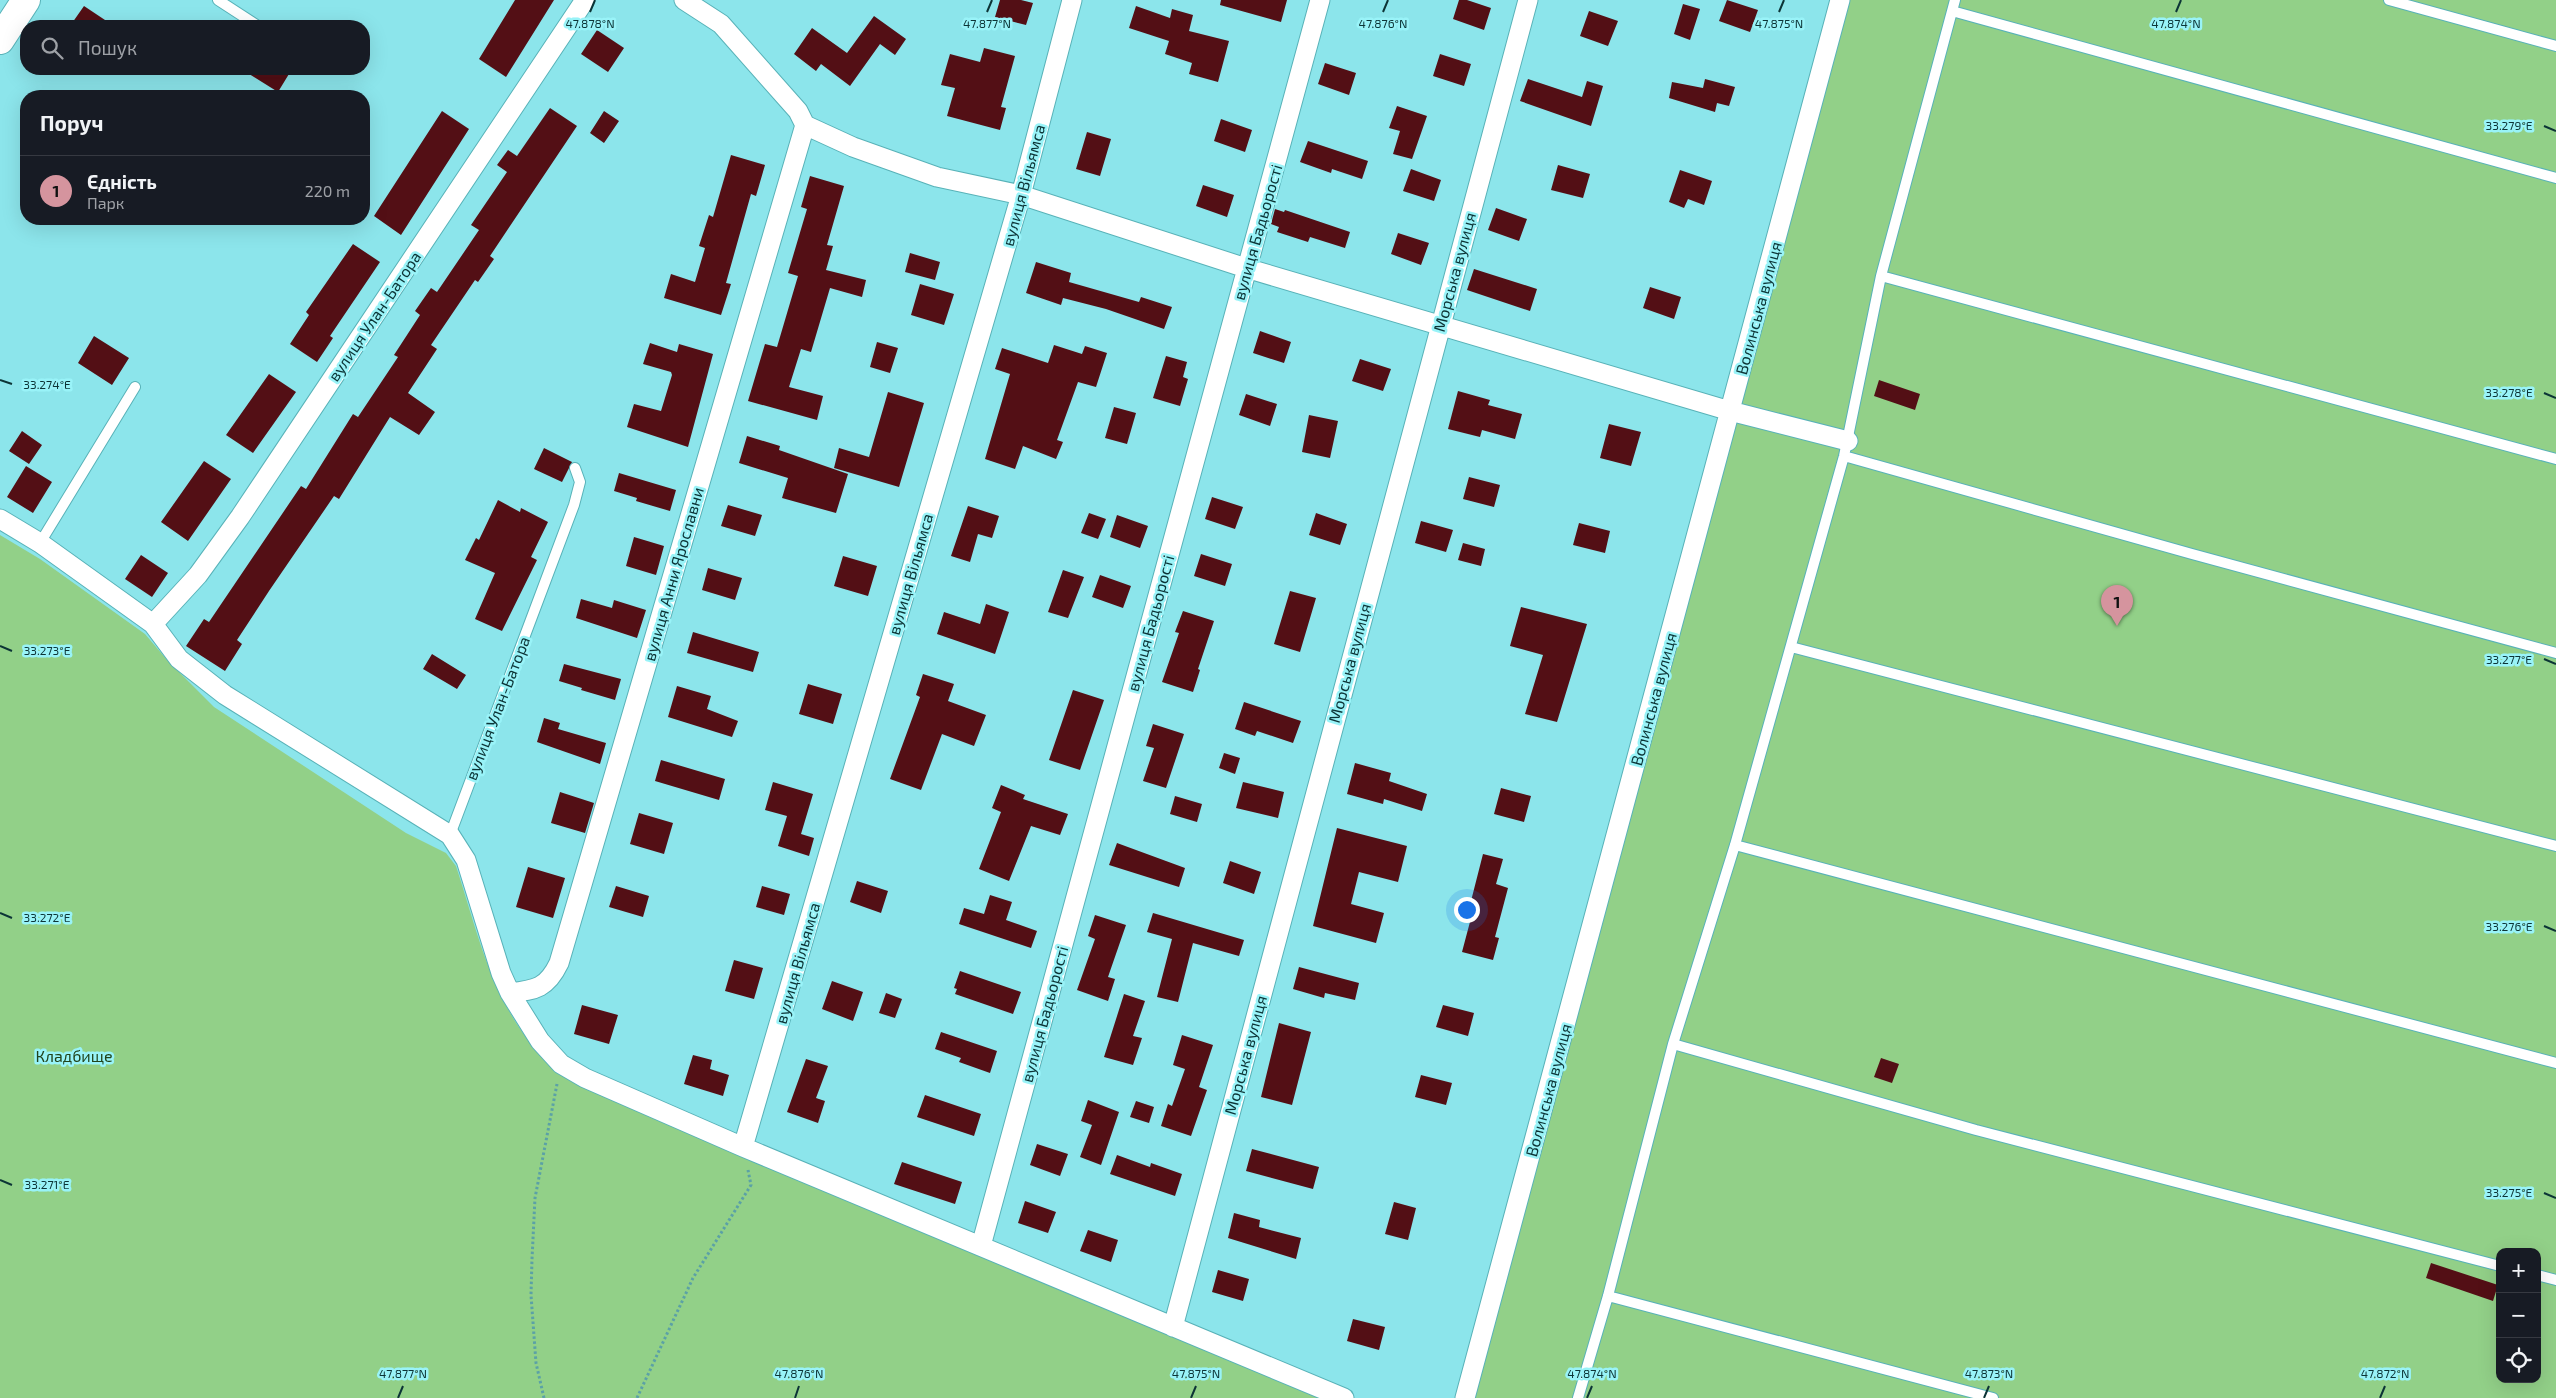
<!DOCTYPE html>
<html lang="uk">
<head>
<meta charset="utf-8">
<style>
  body { margin:0; font-family:"Exo 2",sans-serif; background:#20242c; color:#f1f3f6 }
  .controls { position:absolute; right:15px; bottom:15px; display:grid; overflow:hidden; border-radius:10px; box-shadow:0 5px 20px #0002 }
  .controls button { width:45px; height:45px; display:grid; place-items:center; padding:0; border:0; border-bottom:1px solid #363941; background:#171b24; color:#f1f3f6; font:25px sans-serif }
  .you { position:absolute; left:1466px; top:909px; width:18px; height:18px; margin:-12px; border:4px solid #fff; border-radius:50%; background:#1a73e8; box-shadow:0 0 0 8px #1a73e833 }
  .badge { display:grid; place-items:center; width:32px; height:32px; border-radius:50%; background:#d5949e; color:#111; font-size:16px; font-weight:700 }
  .pin { position:absolute; translate:-50% -41px; filter:drop-shadow(0 1px 2px #0008) }
  .pin::after { content:''; position:absolute; top:26px; width:18px; height:15px; background:inherit; clip-path:polygon(0 0,100% 0,50% 100%) }
  .list { margin:0; padding:0; list-style:none }
  h2 { display:flex; justify-content:space-between; align-items:center; height:65px; margin:0; padding:0 20px; font-size:21px }
  h2 small { font-size:16px; font-weight:400; color:#9ea1a6 }
  .list li { display:grid; grid-template-columns:32px 1fr auto; gap:15px; align-items:center; box-sizing:border-box; height:70px; padding:0 20px; border-top:1px solid #363941 }
  .list b { display:block; font-size:19px; white-space:nowrap }
  .list p { margin:0; font-size:16px; white-space:nowrap; color:#9ea1a6 }
  .list em { font-size:16px; font-style:normal; color:#9ea1a6 }
  .icon { flex:none; width:28px; height:28px; fill:none; stroke:currentColor; stroke-width:2; stroke-linecap:round; stroke-linejoin:round }
  .map { position:relative; flex:none; width:2556px; height:1398px; overflow:hidden }
  .search { position:absolute; background:#171b24; box-shadow:0 5px 20px #0002; left:20px; top:20px; width:350px; height:55px; display:flex; align-items:center; gap:12px; box-sizing:border-box; padding:0 18px; border-radius:20px; color:#9ea1a6; font-size:19px }
  .panel { position:absolute; background:#171b24; box-shadow:0 5px 20px #0002; left:20px; top:90px; width:350px; height:135px; border-radius:20px }
  .map>svg:first-child { display:block }
  .green { fill:#92d088; fill-rule:evenodd }
  .building { fill:#530f15 }
  .lines { fill:none; stroke-linecap:round; stroke-linejoin:round }
  .service-casing { stroke:#58b2b8; stroke-width:12 }
  .minor-casing { stroke:#58b2b8; stroke-width:21 }
  .primary-casing { stroke:#58b2b8; stroke-width:30 }
  .path { stroke:#5ba1a6; stroke-width:3; stroke-dasharray:2.5 2.5; stroke-linecap:butt }
  .service { stroke:#fff; stroke-width:10 }
  .minor { stroke:#fff; stroke-width:19 }
  .primary { stroke:#fff; stroke-width:28 }
  .ticks { fill:none; stroke:#0c3436; stroke-width:2 }
  .labels { text-anchor:middle; dominant-baseline:central; stroke-width:5; stroke-linejoin:round; paint-order:stroke }
  .street-label { font-size:16px; fill:#0c3436; stroke:#99f3f8 }
  .park-label { font-size:16px; fill:#20431a; stroke:#99f3f8 }
  .ticks-label { font-size:12px; text-anchor:middle; fill:#0c3436; stroke:#99f3f8; stroke-width:5; stroke-linejoin:round; paint-order:stroke }
</style>
</head>
<body>
<div class="map">
<svg width="2556" height="1398" viewBox="0 0 2556 1398">
  <rect width="100%" height="100%" fill="#8ce5eb"/>
  <!-- green -->
  <path class="green" d="M1847,0H2556V1398H1472ZM2500,1252H2537V1379H2500Z
    M0,535L40,559L145,634L168,661L214,707L406,833L446,853L456,866C475,924 489,988 526,1037C534,1048 545,1058 554,1068L1323,1398H0Z"/>
  <!-- building -->
  <path class="building" d="M515,0H554L506,77L479,59Z
    M1000,0H1021L1033,3L1026,25L995,17Z
    M1221,0H1287L1281,22L1220,5Z
    M1459,0H1467L1491,8L1484,30L1453,19Z
    M1727,0L1758,10L1750,32L1719,21Z
    M1683,4L1700,9L1690,40L1674,34Z
    M84,6L114,26H70Z
    M1136,6L1170,18L1172,9L1193,15L1189,31L1229,41L1218,82L1189,74L1192,63L1165,54L1169,41L1129,28Z
    M1589,11L1618,21L1608,46L1580,36Z
    M874,16L906,39L895,55L880,44L850,86L821,64L816,71L794,54L812,28L847,53Z
    M597,30L624,48L608,72L581,54Z
    M984,48L1015,56L1001,107L1006,108L1000,130L947,116L955,88L941,85L950,54L980,62Z
    M1440,54L1471,64L1464,86L1433,76Z
    M1325,63L1356,73L1349,95L1318,84Z
    M241,69H292L278,92Z
    M1528,79L1582,97L1587,81L1603,86L1591,126L1520,101Z
    M1705,79L1735,87L1729,106L1717,103L1715,112L1669,98L1672,82L1703,88Z
    M1397,106L1427,116L1412,159L1393,154L1400,131L1389,128Z
    M550,108L577,126L490,256L494,259L478,282L475,280L431,345L437,349L408,393L435,412L419,435L390,417L339,499L334,496L269,591L237,640L242,644L225,671L186,646L204,619L209,622L301,486L306,489L353,414L358,417L398,357L394,355L420,315L415,311L431,288L437,292L479,230L471,225L507,172L497,165L508,150L517,156Z
    M442,111L469,129L401,235L374,216Z
    M604,111L619,121L604,143L590,133Z
    M1221,119L1252,130L1245,152L1214,141Z
    M1087,132L1111,139L1100,176L1076,169Z
    M1308,141L1368,161L1362,179L1332,169L1331,173L1300,162Z
    M731,155L765,165L756,196L751,194L726,283L731,284L721,315L664,298L671,274L695,282L705,248L699,246L709,215L713,217Z
    M1558,165L1590,174L1583,198L1551,190Z
    M1411,169L1441,180L1434,201L1403,191Z
    M1680,170L1712,181L1704,205L1688,199L1684,208L1669,202Z
    M810,176L844,186L827,245L833,246L826,270L866,280L862,297L830,288L811,352L801,349L789,387L823,396L817,420L748,401L765,344L777,347L798,276L788,273L807,209L801,207Z
    M1203,185L1234,195L1227,217L1196,206Z
    M1496,208L1527,219L1519,241L1488,230Z
    M1275,209L1284,212L1285,210L1350,232L1345,248L1310,237L1308,242L1277,232L1279,227L1271,224Z
    M1398,233L1429,243L1421,265L1391,254Z
    M353,244L380,262L330,336L333,338L317,362L290,344L309,315L306,312Z
    M910,253L940,262L935,280L905,272Z
    M1036,262L1071,273L1069,282L1139,302L1141,297L1172,307L1164,329L1106,309L1063,298L1061,305L1026,293Z
    M1474,269L1537,289L1530,311L1467,290Z
    M920,284L954,294L944,325L911,315Z
    M1650,287L1681,297L1674,319L1643,308Z
    M1260,331L1291,342L1284,363L1253,353Z
    M94,336L129,358L112,385L78,363Z
    M877,342L898,348L890,373L870,367Z
    M650,343L677,352L679,344L713,354L688,447L627,427L634,404L661,411L672,375L671,372L643,364Z
    M1054,345L1082,354L1085,346L1107,353L1096,387L1078,382L1057,440L1063,442L1056,459L1023,446L1015,469L985,459L1010,374L995,369L1002,348L1048,363Z
    M1166,356L1187,362L1183,377L1188,379L1180,406L1153,398Z
    M1360,359L1391,369L1383,391L1352,381Z
    M269,374L296,392L253,453L226,435Z
    M1879,380L1920,394L1915,410L1874,396Z
    M1458,391L1490,400L1488,405L1522,414L1515,439L1482,430L1480,437L1448,429Z
    M888,392L924,403L899,487L834,468L839,448L869,457Z
    M1246,394L1277,404L1270,426L1239,415Z
    M1114,407L1136,413L1127,444L1105,438Z
    M1309,415L1338,421L1330,458L1302,452Z
    M1609,424L1641,432L1631,466L1600,458Z
    M22,431L42,445L29,464L9,451Z
    M747,436L780,446L779,450L848,474L836,513L782,498L788,478L739,463Z
    M544,448L572,462L562,482L534,469Z
    M204,461L231,479L188,541L161,522Z
    M26,466L52,482L33,513L7,497Z
    M619,473L676,490L670,511L636,501L637,498L614,491Z
    M1469,477L1500,485L1494,507L1463,499Z
    M1212,497L1243,507L1235,529L1205,519Z
    M498,500L520,512L521,508L548,522L531,557L537,560L502,631L475,619L495,573L465,560L476,538L479,540Z
    M728,505L762,515L755,536L721,526Z
    M968,506L999,516L992,538L978,534L970,562L951,556Z
    M1089,513L1106,519L1098,539L1081,533Z
    M1316,513L1347,524L1340,545L1309,535Z
    M1117,515L1148,526L1140,548L1110,537Z
    M1421,521L1453,530L1446,552L1415,543Z
    M1579,523L1610,531L1605,553L1573,545Z
    M634,537L664,546L656,575L626,566Z
    M1463,543L1485,549L1481,566L1458,560Z
    M1201,554L1232,564L1225,586L1194,576Z
    M141,555L168,573L152,597L125,579Z
    M843,556L877,566L868,596L834,586Z
    M708,568L742,578L735,600L702,590Z
    M1063,570L1084,577L1068,618L1048,612Z
    M1100,575L1131,586L1123,608L1092,597Z
    M1290,591L1316,598L1300,652L1274,644Z
    M581,599L612,608L614,600L646,610L637,638L576,618Z
    M986,604L1009,612L995,654L937,634L944,612L980,624Z
    M1521,607L1587,624L1557,722L1525,714L1543,655L1510,646Z
    M1183,611L1214,621L1198,669L1200,670L1193,692L1162,682L1179,633L1175,632Z
    M693,632L759,652L753,672L687,653Z
    M432,654L466,675L457,689L423,669Z
    M564,664L621,679L615,700L581,690L582,688L559,681Z
    M923,674L954,684L948,701L986,715L974,746L942,734L921,790L890,779L920,697L916,695Z
    M808,684L842,694L833,724L799,714Z
    M677,686L711,696L707,709L738,721L732,737L668,717Z
    M1073,690L1104,700L1080,770L1049,760Z
    M1244,702L1301,721L1293,743L1257,731L1255,736L1235,729Z
    M544,718L560,723L558,729L606,743L600,764L537,742Z
    M1153,724L1184,734L1166,788L1143,781L1154,748L1146,746Z
    M1224,753L1240,758L1235,774L1219,768Z
    M661,760L725,779L719,800L655,781Z
    M1355,763L1391,773L1389,781L1427,794L1422,811L1384,799L1383,804L1347,794Z
    M773,782L813,794L801,834L814,838L809,856L778,846L787,816L765,810Z
    M1243,782L1284,792L1278,818L1236,808Z
    M1001,785L1025,795L1023,799L1068,814L1060,835L1031,826L1009,881L979,869L1001,812L992,808Z
    M1501,788L1531,796L1524,822L1494,814Z
    M560,792L594,803L585,833L551,823Z
    M1175,796L1202,804L1197,822L1170,814Z
    M639,813L673,823L664,854L630,844Z
    M1337,828L1407,846L1398,882L1359,872L1351,904L1384,913L1376,943L1313,926Z
    M1117,843L1185,868L1179,887L1109,865Z
    M1483,854L1503,859L1496,884L1508,888L1495,937L1499,938L1493,960L1462,952L1475,903L1471,901Z
    M1230,861L1261,872L1254,894L1223,883Z
    M528,867L565,878L553,918L516,907Z
    M857,881L888,891L881,913L850,902Z
    M616,886L649,896L643,917L609,907Z
    M762,886L790,894L784,915L756,907Z
    M990,895L1012,902L1006,920L1037,931L1031,948L959,924L964,908L984,914Z
    M1153,913L1244,940L1239,956L1193,943L1178,1002L1157,997L1172,939L1147,932Z
    M1095,915L1126,925L1108,977L1115,979L1108,1001L1077,990L1095,939L1088,936Z
    M734,960L763,968L754,999L725,991Z
    M1299,967L1359,983L1355,1000L1325,993L1324,998L1293,989Z
    M960,971L1021,992L1013,1014L955,994L957,989L954,988Z
    M832,981L863,992L853,1021L822,1009Z
    M886,993L902,999L895,1018L879,1013Z
    M1124,994L1145,1001L1133,1036L1142,1038L1133,1065L1104,1057Z
    M582,1005L618,1015L609,1044L574,1034Z
    M1443,1005L1474,1013L1468,1036L1436,1027Z
    M1279,1023L1311,1032L1292,1105L1261,1097Z
    M941,1032L997,1051L990,1073L959,1062L961,1058L935,1049Z
    M1182,1035L1213,1045L1199,1087L1207,1090L1191,1136L1161,1126L1168,1104L1172,1106L1185,1069L1173,1065Z
    M693,1055L712,1060L710,1069L729,1075L723,1096L684,1084Z
    M1881,1058L1899,1064L1892,1083L1874,1077Z
    M806,1059L828,1066L816,1098L825,1101L818,1123L787,1112Z
    M1421,1075L1452,1083L1446,1105L1415,1097Z
    M925,1095L981,1114L974,1136L917,1117Z
    M1088,1100L1119,1112L1101,1165L1080,1157L1092,1125L1081,1121Z
    M1136,1101L1154,1107L1149,1123L1130,1117Z
    M1037,1144L1068,1154L1060,1176L1030,1165Z
    M1252,1149L1319,1167L1313,1189L1246,1171Z
    M1117,1155L1150,1167L1151,1163L1182,1174L1175,1196L1110,1174Z
    M902,1162L962,1182L955,1204L894,1184Z
    M1025,1201L1056,1212L1048,1233L1018,1223Z
    M1394,1202L1416,1208L1408,1240L1385,1234Z
    M1234,1213L1260,1220L1259,1227L1301,1238L1296,1259L1228,1238Z
    M1088,1230L1118,1240L1111,1262L1080,1251Z
    M2431,1263L2498,1285L2493,1301L2426,1278Z
    M1218,1270L1249,1279L1243,1301L1212,1292Z
    M1353,1319L1385,1327L1379,1350L1347,1341Z"/>
  <g class="lines">
    <!-- service casing -->
    <g class="service-casing">
      <path id="service" d="M218,0L258,26
        M2389,0L2556,46
        M1952,11L2556,178
        M1881,276L2556,459
        M1844,456L2192,554L2556,653
        M40,543L135,387
        M1791,647L2556,846
        M450,835L574,505L580,482L575,468
        M1735,845L2556,1063
        M1673,1044L1976,1130L2500,1266
        M2537,1275L2556,1280
        M1608,1296L1993,1398
        M1578,1398L1608,1296L1673,1044L1735,845L1844,456L1881,276L1955,0"/>
    </g>
    <!-- minor casing -->
    <g class="minor-casing">
      <path id="minor" d="M684,0L721,24L798,111L805,125L853,147L937,177L1021,195L1246,268L1730,411L1848,441
        M0,519L40,543L153,624L179,659L225,695L450,835L466,860L501,973L510,993L540,1041L561,1064L585,1078L743,1147L1344,1398
        M153,624L198,575L240,517L585,0
        M510,993C536,990 547,988 559,963L805,125
        M743,1147L1021,195L1072,0
        M981,1246L1320,0
        M1173,1327L1528,0
        M1465,1398L1840,0"/>
    </g>
    <!-- primary casing -->
    <g class="primary-casing">
      <path id="primary" d="M0,40L26,0"/>
    </g>
    <!-- path -->
    <path class="path" d="M544,1398L536,1363L531,1295L532,1259L535,1198L557,1084
      M637,1398L693,1278L751,1185L748,1170"/>
    <!-- service -->
    <use href="#service" class="service"/>
    <!-- minor -->
    <use href="#minor" class="minor"/>
    <!-- primary -->
    <use href="#primary" class="primary"/>
  </g>
  <!-- ticks -->
  <path class="ticks" d="M590,12L595,0M987,12L992,0M1383,12L1388,0M1779,12L1784,0M2176,12L2181,0M2544,126L2556,131M0,380L12,384M2544,393L2556,398M0,646L12,651M2544,659L2556,664M0,913L12,918M2544,926L2556,931M0,1180L12,1185M2544,1193L2556,1198M398,1398L403,1386M795,1398L799,1386M1191,1398L1196,1386M1587,1398L1592,1386M1984,1398L1989,1386M2380,1398L2385,1386"/>
  <g class="labels">
    <!-- street labels -->
    <g class="street-label">
      <text transform="translate(1023 185) rotate(-75)">вулиця Вільямса</text>
      <text transform="translate(1257 232) rotate(-74)">вулиця Бадьорості</text>
      <text transform="translate(1454 272) rotate(-75)">Морська вулиця</text>
      <text transform="translate(1758 308) rotate(-75)">Волинська вулиця</text>
      <text transform="translate(374 316) rotate(-56)">вулиця Улан-Батора</text>
      <text transform="translate(673 574) rotate(-74)">вулиця Анни Ярославни</text>
      <text transform="translate(910 574) rotate(-74)">вулиця Вільямса</text>
      <text transform="translate(1150 623) rotate(-75)">вулиця Бадьорості</text>
      <text transform="translate(1349 663) rotate(-75)">Морська вулиця</text>
      <text transform="translate(1653 699) rotate(-75)">Волинська вулиця</text>
      <text transform="translate(497 708) rotate(-69)">вулиця Улан-Батора</text>
      <text transform="translate(797 963) rotate(-74)">вулиця Вільямса</text>
      <text transform="translate(1044 1014) rotate(-75)">вулиця Бадьорості</text>
      <text transform="translate(1245 1055) rotate(-75)">Морська вулиця</text>
      <text transform="translate(1548 1090) rotate(-75)">Волинська вулиця</text>
    </g>
    <!-- park labels -->
    <g class="park-label">
      <text x="74" y="1055">Кладбище</text>
    </g>
  </g>
  <g class="ticks-label">
    <text x="590" y="28">47.878°N</text>
    <text x="987" y="28">47.877°N</text>
    <text x="1383" y="28">47.876°N</text>
    <text x="1779" y="28">47.875°N</text>
    <text x="2176" y="28">47.874°N</text>
    <text x="2509" y="130">33.279°E</text>
    <text x="47" y="389">33.274°E</text>
    <text x="2509" y="397">33.278°E</text>
    <text x="47" y="655">33.273°E</text>
    <text x="2509" y="664">33.277°E</text>
    <text x="47" y="922">33.272°E</text>
    <text x="2509" y="931">33.276°E</text>
    <text x="47" y="1189">33.271°E</text>
    <text x="2509" y="1197">33.275°E</text>
    <text x="403" y="1378">47.877°N</text>
    <text x="799" y="1378">47.876°N</text>
    <text x="1196" y="1378">47.875°N</text>
    <text x="1592" y="1378">47.874°N</text>
    <text x="1989" y="1378">47.873°N</text>
    <text x="2385" y="1378">47.872°N</text>
  </g>
</svg>
<div class="controls">
<button>+</button>
<button>−</button>
<button><svg class="icon" aria-label="locate" viewBox="0 0 24 24"><circle cx="12" cy="12" r="6"/><path d="M12 2v4M12 18v4M2 12h4M18 12h4"/></svg></button>
</div>
<div class="you"></div>
<div class="pin badge" style="left:2117px;top:626px">1</div>
<div class="search"><svg class="icon" aria-label="search" viewBox="0 0 24 24"><circle cx="10" cy="10" r="6"/><path d="M15 15l6 6"/></svg>Пошук</div>
<section class="panel">
<h2>Поруч<small></small></h2>
<ul class="list">
<li><span class="badge">1</span><div><b>Єдність</b><p>Парк</p></div><em>220 m</em></li>
</ul>
</section>
</div>
</body>
</html>
